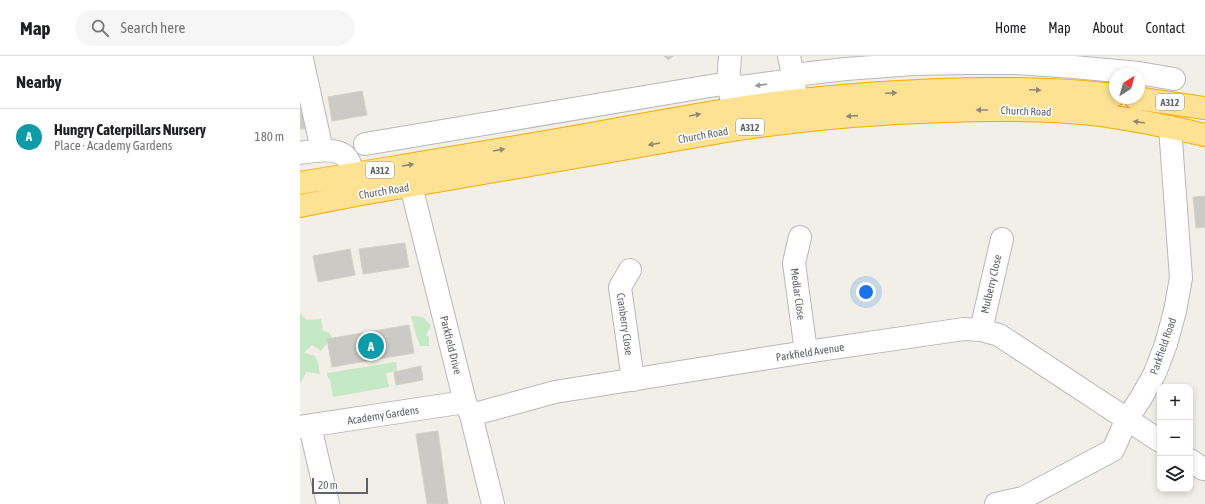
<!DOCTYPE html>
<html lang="en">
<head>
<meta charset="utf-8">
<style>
  body { margin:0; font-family:"Asap Condensed",sans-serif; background:#f6f6f6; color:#202124 }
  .controls { position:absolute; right:12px; bottom:12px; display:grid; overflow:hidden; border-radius:8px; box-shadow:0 2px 6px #0003 }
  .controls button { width:36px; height:36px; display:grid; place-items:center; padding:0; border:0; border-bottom:1px solid #e0e0e0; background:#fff; color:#202124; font:20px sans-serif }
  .compass { position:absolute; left:809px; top:12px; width:36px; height:36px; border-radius:50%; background:#fff; box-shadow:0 2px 6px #0003; rotate:37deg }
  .scale { position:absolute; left:12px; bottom:10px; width:56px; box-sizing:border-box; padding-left:4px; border:2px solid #5f6368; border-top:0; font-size:11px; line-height:14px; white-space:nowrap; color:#5f6368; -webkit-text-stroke:3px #fff; paint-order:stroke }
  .you { position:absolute; left:566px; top:236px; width:14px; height:14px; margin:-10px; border:3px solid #fff; border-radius:50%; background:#1a73e8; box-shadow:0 0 0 6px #1a73e833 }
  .badge { display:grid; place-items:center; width:26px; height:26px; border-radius:50%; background:#111827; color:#fff; font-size:13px; font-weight:700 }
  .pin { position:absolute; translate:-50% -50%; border:2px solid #fff; box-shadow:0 1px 4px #0006 }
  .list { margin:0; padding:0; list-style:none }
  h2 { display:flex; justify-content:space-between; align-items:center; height:52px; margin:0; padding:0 16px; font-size:17px }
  h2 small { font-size:13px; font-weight:400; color:#757577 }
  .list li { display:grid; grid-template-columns:26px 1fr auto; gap:12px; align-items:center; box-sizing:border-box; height:56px; padding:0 16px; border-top:1px solid #e0e0e0 }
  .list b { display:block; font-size:15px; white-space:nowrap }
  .list p { margin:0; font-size:13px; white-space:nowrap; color:#757577 }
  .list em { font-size:13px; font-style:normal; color:#757577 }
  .icon { flex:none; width:22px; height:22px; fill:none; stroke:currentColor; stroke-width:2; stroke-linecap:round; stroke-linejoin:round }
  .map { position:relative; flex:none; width:905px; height:448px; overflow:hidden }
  header { display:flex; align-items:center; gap:24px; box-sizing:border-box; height:56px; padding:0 20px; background:#fff; border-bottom:1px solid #e0e0e0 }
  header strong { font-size:19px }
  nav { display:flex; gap:22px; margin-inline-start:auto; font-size:14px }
  .search { width:280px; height:36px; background:#f6f6f6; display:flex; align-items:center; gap:10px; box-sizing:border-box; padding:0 14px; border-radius:22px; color:#757577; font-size:15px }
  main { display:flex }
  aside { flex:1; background:#fff }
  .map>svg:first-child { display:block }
  .green { fill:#c5e8c5 }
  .building { fill:#cccac5; stroke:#d6d1c6 }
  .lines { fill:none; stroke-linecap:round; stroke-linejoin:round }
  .minor-casing { stroke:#b5b8bc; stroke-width:24 }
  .highway-casing { stroke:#f9ab00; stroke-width:24 }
  .minor { stroke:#fff; stroke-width:22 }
  .highway { stroke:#fde293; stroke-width:22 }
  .oneway { fill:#979a9d }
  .oneway2 { fill:#8e8975 }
  .labels { text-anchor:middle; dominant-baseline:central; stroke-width:3; stroke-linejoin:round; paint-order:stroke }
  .shield { fill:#fff; stroke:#8f9295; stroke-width:1 }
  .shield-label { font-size:10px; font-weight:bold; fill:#5f6368 }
  .street-label { font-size:11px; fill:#5f6368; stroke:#fff }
</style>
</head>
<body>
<header>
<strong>Map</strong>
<div class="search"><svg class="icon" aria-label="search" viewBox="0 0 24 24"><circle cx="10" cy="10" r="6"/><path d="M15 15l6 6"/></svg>Search here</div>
<nav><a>Home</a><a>Map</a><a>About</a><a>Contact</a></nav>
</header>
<main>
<aside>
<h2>Nearby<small></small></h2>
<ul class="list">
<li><span class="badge" style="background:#0f9aa8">A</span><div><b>Hungry Caterpillars Nursery</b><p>Place · Academy Gardens</p></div><em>180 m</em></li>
</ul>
</aside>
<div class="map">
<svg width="905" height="448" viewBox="0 0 905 448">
  <rect width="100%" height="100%" fill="#f1efe8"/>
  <!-- green -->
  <path class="green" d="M0,257L6,264L21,263L23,275L28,276L32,281L21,295L12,289L4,297V298L6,297L15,300L18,306L20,318L6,316L0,328Z
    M111,260L123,261L131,270L126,279L129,281V290H120L116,279Z
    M96,306L97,315L86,317L89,331L33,341L30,323L28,322L27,317Z"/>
  <!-- building -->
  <path class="building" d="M364,0H373L368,4Z
    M0,33L11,72L0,73Z
    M62,35L67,59L32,65L28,41Z
    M905,140V171L896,172L893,141Z
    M105,187L109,211L63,218L59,193Z
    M50,193L55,219L18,226L13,200Z
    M109,269L114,297L32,311L27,283Z
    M121,310L123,324L96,329L94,316Z
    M138,375L148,448H127L116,378Z"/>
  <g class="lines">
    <!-- minor casing -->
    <g class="minor-casing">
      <path id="minor" d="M430,0L428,27L431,41
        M489,0L493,19L495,34
        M0,3H2L22,94
        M65,88L428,27L441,31L486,25L493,19L546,13L613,8L667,7H716L774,11L839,17L874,23
        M0,97C12,95 37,91 46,101C50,105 51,112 52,118
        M111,130L165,346L171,359L193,448
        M500,181L494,207L506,296
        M330,214L320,231L333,324
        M681,274L702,183
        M171,359L255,336L506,296L664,273L681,274L699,279L860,385
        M10,370L28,448
        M0,371L165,346
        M890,404L903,413
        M696,448L723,442L813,394L827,363L841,342L855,317L866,288L875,255L881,222L870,71"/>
    </g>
    <!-- highway casing -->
    <g class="highway-casing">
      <path id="highway" d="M835,42L905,52
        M0,127C95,111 190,96 285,79C334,70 383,61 432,53C500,42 569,37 638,34C697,32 756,32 815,39
        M0,150L56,139L438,73C506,63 575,57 643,55C696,53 749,53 801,59C836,64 871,71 905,79"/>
    </g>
    <!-- minor -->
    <use href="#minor" class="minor"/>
    <!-- highway -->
    <use href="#highway" class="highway"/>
  </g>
  <!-- one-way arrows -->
  <defs><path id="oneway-solid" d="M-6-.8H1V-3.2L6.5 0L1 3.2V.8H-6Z"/></defs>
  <use class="oneway" href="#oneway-solid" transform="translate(461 29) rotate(172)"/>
  <g class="oneway2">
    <use href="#oneway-solid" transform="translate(735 34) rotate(2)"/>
    <use href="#oneway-solid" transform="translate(591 37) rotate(-3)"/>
    <use href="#oneway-solid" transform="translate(682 54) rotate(180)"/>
    <use href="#oneway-solid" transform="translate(395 59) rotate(-10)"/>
    <use href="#oneway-solid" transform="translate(552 60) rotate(176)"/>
    <use href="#oneway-solid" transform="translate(839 66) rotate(-171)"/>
    <use href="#oneway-solid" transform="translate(354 88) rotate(170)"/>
    <use href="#oneway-solid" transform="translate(199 94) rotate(-10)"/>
    <use href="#oneway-solid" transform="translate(108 109) rotate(-9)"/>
  </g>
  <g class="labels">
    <!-- shield labels -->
    <g class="shield">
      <rect x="856" y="38" width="28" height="16" rx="3"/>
      <rect x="436" y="63" width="28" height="16" rx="3"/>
      <rect x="66" y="106" width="28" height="16" rx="3"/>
    </g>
    <g class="shield-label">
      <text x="870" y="46">A312</text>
      <text x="450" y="71">A312</text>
      <text x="80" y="114">A312</text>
    </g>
    <!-- street labels -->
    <g class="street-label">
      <text transform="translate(726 55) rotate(2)">Church Road</text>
      <text transform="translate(403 79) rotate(-10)">Church Road</text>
      <text transform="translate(84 135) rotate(-9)">Church Road</text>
      <text transform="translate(691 228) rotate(-77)">Mulberry Close</text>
      <text transform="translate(498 238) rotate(82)">Medlar Close</text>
      <text transform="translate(325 268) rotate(82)">Cranberry Close</text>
      <text transform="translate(151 289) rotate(76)">Parkfield Drive</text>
      <text transform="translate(863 290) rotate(-71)">Parkfield Road</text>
      <text transform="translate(510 296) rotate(-9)">Parkfield Avenue</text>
      <text transform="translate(83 359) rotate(-9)">Academy Gardens</text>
    </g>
  </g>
</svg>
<div class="controls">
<button>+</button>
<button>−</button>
<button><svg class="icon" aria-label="layers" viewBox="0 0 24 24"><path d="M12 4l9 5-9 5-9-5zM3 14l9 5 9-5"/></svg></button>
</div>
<svg class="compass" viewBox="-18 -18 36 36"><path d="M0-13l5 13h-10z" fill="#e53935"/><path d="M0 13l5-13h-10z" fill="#757577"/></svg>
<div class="scale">20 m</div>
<div class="you"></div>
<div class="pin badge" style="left:71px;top:290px;background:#0f9aa8">A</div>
</div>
</main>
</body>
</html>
